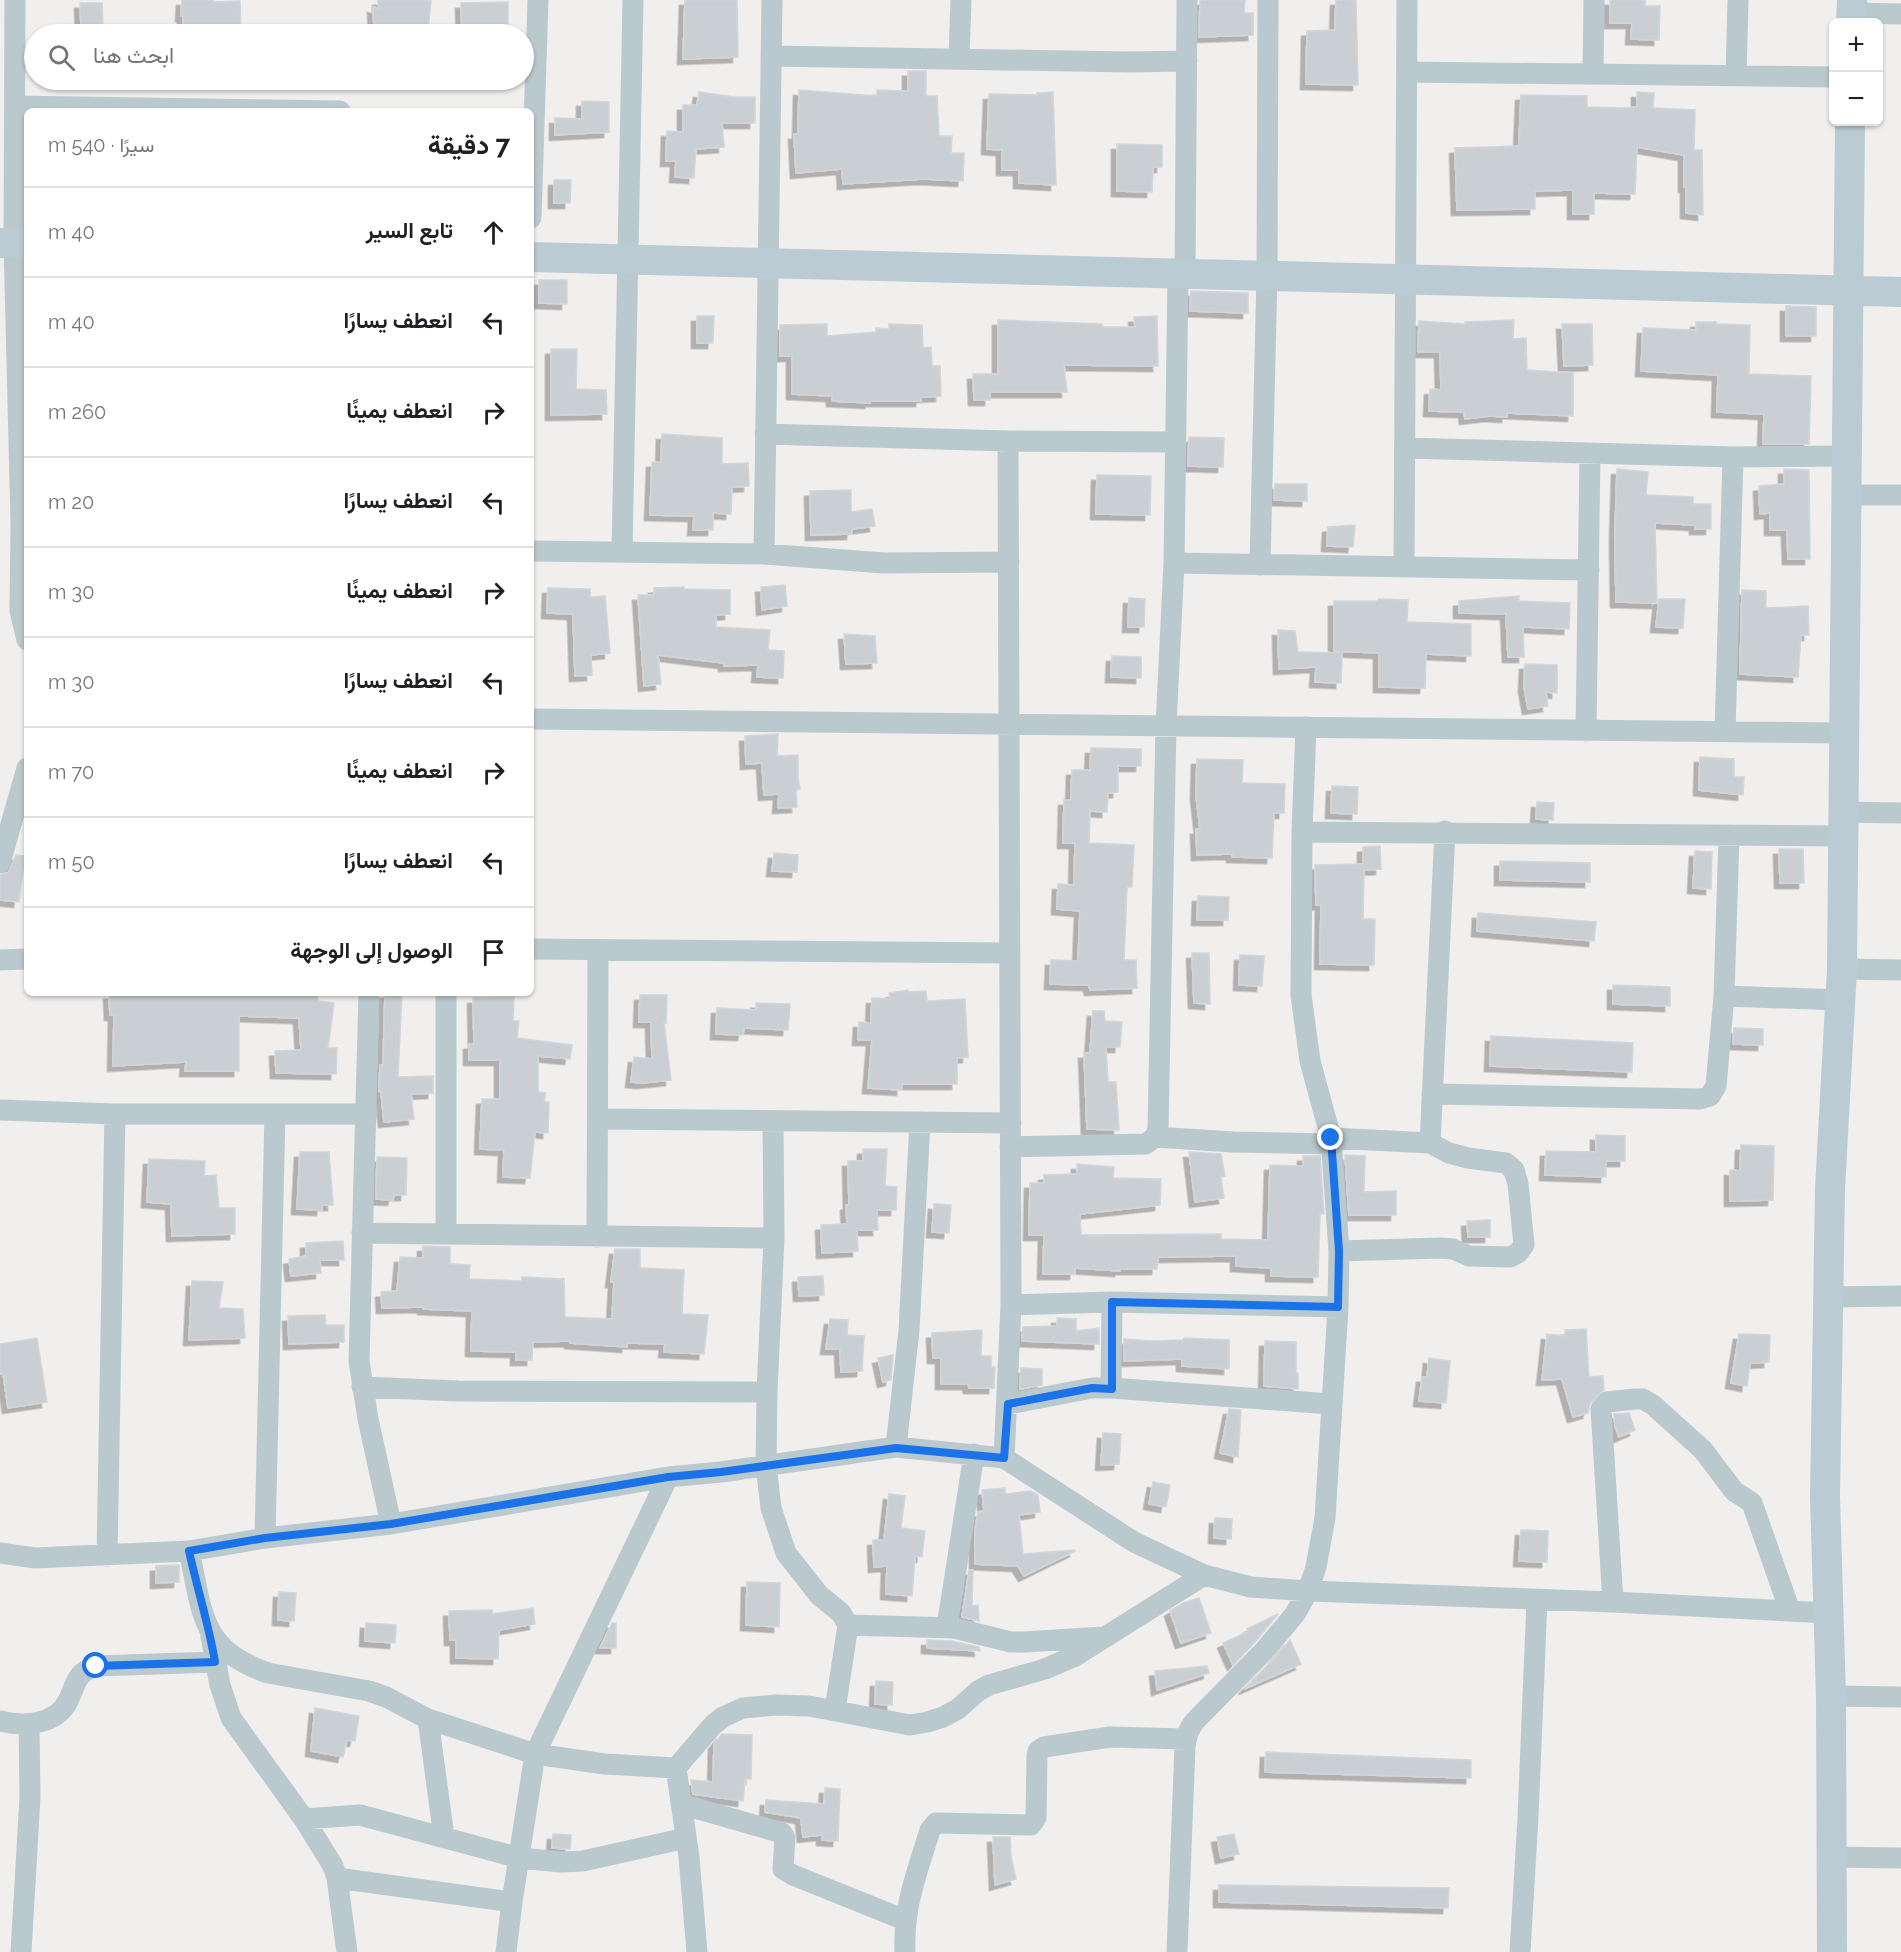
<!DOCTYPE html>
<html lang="ar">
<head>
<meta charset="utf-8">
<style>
  body { margin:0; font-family:Raleway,Vazirmatn,sans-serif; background:#f6f6f6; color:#202124; direction:rtl }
  .controls { position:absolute; right:18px; top:18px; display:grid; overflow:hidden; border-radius:9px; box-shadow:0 2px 4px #0004 }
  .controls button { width:54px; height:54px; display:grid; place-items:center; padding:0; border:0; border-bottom:2px solid #e0e0e0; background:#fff; color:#202124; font:30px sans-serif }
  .stop { position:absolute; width:18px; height:18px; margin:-14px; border:4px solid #1a73e8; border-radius:50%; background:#fff }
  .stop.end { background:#1a73e8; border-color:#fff; box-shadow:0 2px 6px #0008 }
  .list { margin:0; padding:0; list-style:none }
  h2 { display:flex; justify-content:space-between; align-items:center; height:78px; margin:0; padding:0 24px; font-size:26px }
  h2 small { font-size:20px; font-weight:400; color:#757577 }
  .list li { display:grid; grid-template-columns:39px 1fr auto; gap:18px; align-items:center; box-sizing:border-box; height:90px; padding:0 24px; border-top:2px solid #e0e0e0 }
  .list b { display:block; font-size:22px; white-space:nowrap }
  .list em { font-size:20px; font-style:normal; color:#757577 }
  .icon { flex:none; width:33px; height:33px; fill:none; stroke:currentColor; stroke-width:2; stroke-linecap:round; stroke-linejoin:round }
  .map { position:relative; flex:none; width:1901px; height:1952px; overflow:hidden; direction:ltr }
  .search { position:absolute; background:#fff; box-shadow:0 2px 4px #0004; left:24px; top:24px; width:510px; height:66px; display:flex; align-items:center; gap:15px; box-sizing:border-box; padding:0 21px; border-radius:33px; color:#757577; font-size:22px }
  .panel { position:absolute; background:#fff; box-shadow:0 2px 4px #0004; left:24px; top:108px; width:510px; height:888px; border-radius:9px; direction:rtl }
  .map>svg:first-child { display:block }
  .building { fill:#c9cfd3; stroke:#d1d6da; stroke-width:1.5; filter:url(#shadow) }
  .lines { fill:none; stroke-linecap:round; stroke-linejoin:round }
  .street { stroke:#bac9ce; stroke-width:21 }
  .secondary { stroke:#bacbd4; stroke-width:30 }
  .route { stroke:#1a73e8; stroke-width:8 }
</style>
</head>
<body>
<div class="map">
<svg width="1901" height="1952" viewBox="0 0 1901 1952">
  <defs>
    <filter id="shadow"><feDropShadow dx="-5.5" dy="5.5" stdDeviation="0" flood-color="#0004"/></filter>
  </defs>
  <rect width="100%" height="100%" fill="#f1eeee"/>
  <!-- building -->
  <path class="building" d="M182,0H213V2L240,1L241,34H184L183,16H181Z
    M378,0H431L428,31L403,30V28L374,29L373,7L378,9Z
    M685,0H737L738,57L683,59Z
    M1200,0H1245L1244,13H1253V35L1199,37Z
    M1336,0H1356L1358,85L1306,84L1307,31L1335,30Z
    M1610,0H1645V6H1660L1659,40L1631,39L1632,23H1610Z
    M508,2V34H462L461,3Z
    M80,3H102L103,27H81Z
    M908,71H926V96H937L939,136H952L951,153H964L963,181L924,179L843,184L842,169L796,173L794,134H798L799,90L877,96V90L908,91Z
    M699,92L734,97H755V123H722L724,147L696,149L694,178L675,177L676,161H666L667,131L683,132V105H697Z
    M1053,92L1056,185L1019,183V170H1002V150L987,149L989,94L1037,95V93Z
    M1637,92L1654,93L1653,108L1695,110L1694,150H1702L1703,215L1686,213V187H1684V155L1637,147L1635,194L1594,193V214H1573V190L1535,191V209L1457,210L1455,148L1519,146L1521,95L1587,96V107L1627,108L1637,107Z
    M582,101L609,102V132L555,135V118L582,119Z
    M1117,144L1162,145V167H1153L1152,192L1117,191Z
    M554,180H571L570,203H554Z
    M539,280H567V304L539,303Z
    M1191,291L1248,293V313L1190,311Z
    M1786,306L1816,307V336H1786Z
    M697,316H714L713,343H697Z
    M1157,316L1158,366L1064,365L1067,392H990V400H974L973,374H998V320L1102,324V327H1135L1134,317Z
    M1514,320L1513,339L1526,338L1527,370L1573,373V416L1507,413V417L1490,416L1465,419L1464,412L1429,411L1430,389L1441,390L1440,352H1418L1419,321L1465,324V322Z
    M1696,322H1716V324L1750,325L1749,374L1811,376L1809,444H1763L1764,414L1717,412L1718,375L1641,371L1643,328L1696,330Z
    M827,324V336L876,332V328L889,329V324L922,325L923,348L931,347L932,366H940L941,396L921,397V401H870V403L832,401V396L792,394V356H780V325Z
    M1562,324H1592L1593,365L1564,366Z
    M551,349H577L576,389L606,390L607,414L551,415Z
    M662,434L722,438V464L748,463L749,486L732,487L731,514L713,513V530H693L694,516L650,515L652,462H661Z
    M1189,437L1224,438L1223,467L1188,466Z
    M1617,469L1648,472L1646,495L1693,497V504H1711V529H1695V525L1655,523L1657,603L1616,602L1615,536Z
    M1784,469L1809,470L1810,559H1788L1787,530H1770V513L1760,514L1759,486L1784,484Z
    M1097,475L1151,476L1150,515L1096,514Z
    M1275,484H1307V501L1274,500Z
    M851,490V512L872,509L875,526L852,529V534L811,535L810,491Z
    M1355,525L1353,547L1327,546L1328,527Z
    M785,585L787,606L762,610L761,587Z
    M684,587V589L730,590V614L716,615V627L770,630L768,650L784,651L783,678L757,677L758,665L724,666V663L658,655L661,684L644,686L638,595H654V588Z
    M548,588L590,589V597L605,596L610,653L591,655L592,675L575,676L573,614L547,613Z
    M1742,590L1766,591V608L1808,606L1809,635H1801L1798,677L1740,674Z
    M1519,596V601L1570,603L1569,629L1523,627L1524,657H1508L1506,614L1459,613V601Z
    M1129,598L1145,599L1144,627H1128Z
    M1379,599L1408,600L1407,622L1471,624V656L1426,654L1425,688L1379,687V653L1334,651V601H1378Z
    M1659,599H1685L1683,628L1656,627Z
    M1278,630L1295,631L1298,652L1342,653L1341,683L1315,682L1316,667L1279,669Z
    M844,634L875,636L877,663L846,664Z
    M1112,656L1141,657V678L1111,677Z
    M1525,664L1557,665V693L1546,692L1548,706L1528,709L1524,687Z
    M778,734L777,756L798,755V778L800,789L796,790L797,807L778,808L779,794L764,795L762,763L746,764L745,736Z
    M1091,748L1141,749V766H1118V792L1108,793L1107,812L1090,811L1089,843L1134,845L1132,887H1127L1124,960H1136L1137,988L1090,990L1089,985L1050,984L1051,960L1078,961L1080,911L1057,909L1058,884L1074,885L1075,843H1063L1064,800H1071L1072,770H1090Z
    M1700,757L1734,759V777H1744L1743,795L1699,790Z
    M1197,759L1243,760L1242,783L1285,784L1284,813H1274L1272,858L1232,857V854L1197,855L1196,829H1200L1196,795Z
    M1332,786L1358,787L1357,814L1331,813Z
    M1537,802L1554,803L1553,820L1536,819Z
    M1380,846L1381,869L1364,870L1363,919H1375L1374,965L1320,964L1321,904L1316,905L1315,865L1363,864V847Z
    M1779,849H1803L1804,883H1780Z
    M1695,851L1712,852L1711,889L1693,888Z
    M774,853L798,855L797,872L772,871Z
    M16,855L25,856L19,902L0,900V875L9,872Z
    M1500,861L1590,863V882L1500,880Z
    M1198,896L1229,897L1228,920H1197Z
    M1478,913L1596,922L1594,941L1477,931Z
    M1192,953H1209L1210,1004L1194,1003Z
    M1240,955L1264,956L1262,986L1239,985Z
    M1613,985L1670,987V1006L1613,1004Z
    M908,990L909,992L926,991L927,1001L965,999L968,1057L957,1058V1084H902V1090L868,1088L872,1040H858L859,1022L871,1023L872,998L890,999L889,993Z
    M131,993H317L318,1001L334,1003L328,1048H337L336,1074L276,1073L275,1051L301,1050L299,1018L239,1016V1071H185L186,1062L113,1066L114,1015H110L109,994Z
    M385,993H402L398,1077L433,1076V1093L411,1094L414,1119L384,1122L381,1092L379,1091L380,1065H383Z
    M640,995H667L666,1023L664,1022L671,1080L642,1083L631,1082L634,1057L652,1059L651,1022H639Z
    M514,997L513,1021H519L517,1038L572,1045L570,1059L538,1056V1092L546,1093L544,1102H549L548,1133L535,1132L530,1178L503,1177L504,1150L480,1149L482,1099H500V1060H469V1044H474L473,998Z
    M756,1003L790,1004L788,1030L744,1028L743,1035L716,1034L717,1008L756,1010Z
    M1093,1011H1104L1105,1021L1122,1022L1120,1047H1106L1108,1082H1116L1119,1130L1087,1129L1084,1053H1090Z
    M1734,1028L1763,1029V1045L1733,1044Z
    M1491,1036L1633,1043L1632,1072L1490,1066Z
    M1596,1135L1625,1136V1161H1606V1177L1545,1175L1546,1151L1596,1152Z
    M1741,1145L1774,1146L1773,1200L1730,1201V1170L1740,1171Z
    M863,1149H887L885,1186L897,1187L896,1210H877L878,1230H857L858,1251L822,1253L821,1225L847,1224L846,1205H849L848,1161H863Z
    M300,1152H329L333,1205H322V1210L297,1209Z
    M1189,1152L1221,1154L1225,1176L1221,1177L1224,1198L1195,1202Z
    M1345,1155L1365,1156L1364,1192L1396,1191V1215H1349Z
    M1303,1156H1320L1324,1214H1320L1318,1277L1271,1276V1268L1236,1266V1256L1158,1257L1157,1269H1120V1271L1075,1268V1274H1043L1044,1235H1029L1030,1183H1044V1175L1077,1174V1164L1114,1167L1113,1178L1161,1179L1160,1205L1080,1214L1081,1235L1221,1234V1239L1268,1240L1270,1165L1303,1166Z
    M377,1157L407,1158L406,1195H394L393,1200L376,1199Z
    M149,1159L205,1161L204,1176L216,1175L219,1208H235V1234L172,1236L171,1204L147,1202Z
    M934,1204L951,1205L949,1233L932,1232Z
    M1490,1220V1237H1468L1467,1221Z
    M343,1241L344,1260H320L321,1273L291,1276L289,1259L306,1256V1243Z
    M423,1246L450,1247V1264L470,1265L469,1279L522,1281V1277L564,1279L565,1317L612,1319L614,1282H611L615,1249H640V1268L684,1270L682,1314L708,1315L704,1354L664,1352L665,1344L627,1343V1347L570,1343V1341L533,1342L532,1360H516V1352L471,1351L472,1311L423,1309V1307L382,1308L381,1292L397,1291L400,1257L423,1258Z
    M823,1276L824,1295L799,1296L798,1277Z
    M192,1281L223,1282L219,1308L243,1309L245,1338L189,1340Z
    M325,1315L326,1325H344V1342L289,1344L288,1316Z
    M1057,1318L1076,1319V1331L1099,1328V1344L1022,1341L1023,1327L1057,1326Z
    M830,1319L848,1320L847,1335L864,1336L862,1371L841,1372L840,1349H826Z
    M1586,1329L1589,1377L1603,1376L1604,1390L1591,1401L1588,1413L1573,1417L1562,1379L1542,1380L1547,1334L1565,1336V1330Z
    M982,1330L981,1356H991V1367H995L994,1388H969L968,1384H941V1358H933L932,1333Z
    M1739,1334L1770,1335L1769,1362L1750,1363L1747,1386L1731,1383Z
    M37,1338L47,1402L8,1408L3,1373L0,1374V1344Z
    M1184,1338L1229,1340V1369L1182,1366V1359L1124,1361V1339L1152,1341L1183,1340Z
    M1265,1341L1296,1342V1373H1298V1389L1264,1386Z
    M893,1355L891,1380L883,1382L878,1358Z
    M1429,1358L1450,1361L1446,1403L1419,1401L1422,1377H1427Z
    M1021,1368L1042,1369V1385L1020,1389Z
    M1229,1409L1241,1410L1238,1457L1220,1453Z
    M1629,1413L1635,1430L1619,1437L1615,1426L1614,1414Z
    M1103,1433L1121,1434L1119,1464L1101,1465Z
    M1153,1482L1170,1485L1166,1507L1149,1504Z
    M1005,1488V1494L1031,1491L1038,1495L1040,1512L1019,1515L1023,1554L1074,1550L1075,1551L1024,1576L1018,1566L975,1564V1530L978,1512L984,1511L982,1490Z
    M889,1494L905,1496L901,1528L925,1531L922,1557L915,1556L912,1596L886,1594L887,1566L874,1567L873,1540H884Z
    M1215,1518L1232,1519L1231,1539L1214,1538Z
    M1521,1530L1548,1531L1547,1562L1519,1561Z
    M179,1565V1582L156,1583V1566Z
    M969,1570H973L972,1606L978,1605L979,1621L962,1617Z
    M747,1582L780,1583L779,1627L746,1625Z
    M279,1592L296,1593L294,1621L278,1620Z
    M1199,1598L1211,1633L1181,1643L1170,1611L1183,1603Z
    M533,1608L535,1624L499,1630L498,1659L456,1658V1640H450L449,1611L492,1610V1614Z
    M1278,1614L1255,1642L1233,1665L1223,1643L1248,1632L1247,1629Z
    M366,1623L396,1625L395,1643L365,1641Z
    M612,1623H616V1648H600Z
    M927,1640L952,1641L979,1647L980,1651L927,1648Z
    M1290,1640L1301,1664L1244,1689L1273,1660Z
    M1207,1666L1209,1673L1157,1690L1155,1671Z
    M876,1681L893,1682L892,1705L875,1704Z
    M315,1708L359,1716L355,1741L347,1740L343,1757L311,1751Z
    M722,1734L752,1735L751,1779H745L743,1801L693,1794L691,1780L713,1782L714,1744Z
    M1266,1752L1471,1760V1778L1265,1772Z
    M825,1788L840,1789L838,1841L822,1840V1835L803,1837L801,1818L765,1812L766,1800L824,1804Z
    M553,1834L571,1835L570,1849L552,1848Z
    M1234,1834L1239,1854L1221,1858L1217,1837Z
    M993,1837H1010L1011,1857L1016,1879L995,1885Z
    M1219,1885L1449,1888L1448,1908L1219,1902Z"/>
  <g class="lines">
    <!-- street -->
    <path class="street" d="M15,0L14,244L21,522L20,611L27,640
      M1852,13L1901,14
      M771,56L1129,62L1187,61
      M959,59L961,0
      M1407,72L1834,77
      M1593,74L1594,0
      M1736,76L1738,0
      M15,106L340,111
      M531,218L538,0
      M1185,273L1187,0
      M765,434L1008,441L1176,442
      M1405,448L1733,457L1847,456
      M1845,495H1901
      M531,551L764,554L884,563L1009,562
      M622,552L633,0
      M764,554L772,0
      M1174,563L1589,570
      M1260,565L1267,275L1268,0
      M1404,567L1407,0
      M531,719L1844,733
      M1586,731L1590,454
      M1725,732L1733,457
      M1843,812L1901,813
      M1302,832L1843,836
      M0,863L27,768
      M531,949L1010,953
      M0,960L27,959
      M1842,969L1901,970
      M369,993L359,1361L368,1419L391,1524
      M1724,996L1841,1000
      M1432,1094L1700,1099L1710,1096L1716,1086L1724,996L1729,835
      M0,1110L115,1114H367
      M598,1119L1011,1123
      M773,1121L774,1238L767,1392L766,1465L771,1508L786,1553L819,1595L841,1613L848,1625L835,1710
      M1155,1137L1233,1142L1332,1144
      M1331,1138L1430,1143L1449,1153L1468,1158L1506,1163L1514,1170L1518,1184L1524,1245L1518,1253L1510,1257L1469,1256L1453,1249L1441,1248L1339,1251
      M1430,1143L1445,831
      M1010,1147L1146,1144L1155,1137L1158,1129L1166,725L1174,563L1178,273
      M362,1233L774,1238
      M446,1233V993
      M597,1237L598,950
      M1827,1297L1901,1296
      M1112,1302L1111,1388L1331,1404
      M1011,1305L1112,1302L1338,1307
      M362,1387L458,1391L767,1392
      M1008,1404L1092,1388H1111
      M896,1447L909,1330L920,1122
      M1004,1458L1011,1305L1008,441
      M265,1538L275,1114
      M189,1551C203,1613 199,1649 268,1673L369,1691L386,1697L428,1719L535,1754L605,1764L676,1768L689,1857L697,1952
      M0,1553L35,1558L189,1551L265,1538L391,1524L668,1477L721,1472L896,1447L1004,1458L1134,1542L1204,1575L1251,1587L1308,1591L1613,1602L1828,1613
      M107,1556L115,1114
      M1613,1602L1601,1409L1607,1402L1635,1399H1643L1653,1405L1703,1450L1734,1491L1752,1503L1790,1611
      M848,1625L954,1628L1011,1642H1024L1104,1637
      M947,1627L974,1454
      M211,1636L220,1685L231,1718L304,1819L333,1866L337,1878L347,1952
      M1831,1696L1901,1697
      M428,1719L444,1837
      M0,1721C23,1727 56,1725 68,1701C76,1684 76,1672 96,1666L215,1662
      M676,1768L713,1725L723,1717L743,1708L776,1705L809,1706L910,1725L928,1722L943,1717L958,1709L978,1691L989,1685L1045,1669L1075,1656L1204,1575
      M681,1804L782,1833L785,1838L783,1869L793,1875L905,1920
      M304,1819L360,1815L520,1858L561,1862L583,1861L686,1838
      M1831,1857L1901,1858
      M337,1878L512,1902
      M21,1952L30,1797L29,1724
      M506,1952L512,1902L535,1754L668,1477
      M905,1952C903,1906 917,1873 930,1830L936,1823L1031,1825L1036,1818L1037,1756L1038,1751L1044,1747L1110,1737L1186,1739
      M1177,1952L1185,1746L1188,1732L1194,1722L1264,1651L1295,1614L1308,1591L1316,1567L1325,1518L1338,1307L1339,1251L1331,1138L1310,1061L1301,995L1302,832L1306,727
      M1520,1952L1528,1817L1537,1600"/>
    <!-- secondary -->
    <path class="secondary" d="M1851,22L1852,0
      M0,243L27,244
      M531,257L1901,292
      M1832,1952L1831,1696L1825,1497L1830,1189L1842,969L1850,122"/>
  </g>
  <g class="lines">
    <!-- route -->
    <path class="route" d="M96,1666L215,1662C209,1625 197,1588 189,1551L265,1538L391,1524L668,1477L721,1472L896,1448L1004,1458L1008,1404L1092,1388L1112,1389V1302L1338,1307L1339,1251L1331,1138"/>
  </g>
</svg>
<div class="controls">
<button>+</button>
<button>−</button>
</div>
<div class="stop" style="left:96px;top:1666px"></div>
<div class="stop end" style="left:1331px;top:1138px"></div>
<div class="search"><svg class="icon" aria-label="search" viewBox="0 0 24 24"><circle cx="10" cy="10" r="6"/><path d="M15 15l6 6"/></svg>ابحث هنا</div>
<section class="panel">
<h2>7 دقيقة<small>سيرًا · 540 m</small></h2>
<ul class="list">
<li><svg class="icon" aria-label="ahead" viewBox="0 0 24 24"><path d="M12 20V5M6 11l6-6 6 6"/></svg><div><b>تابع السير</b></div><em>40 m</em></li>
<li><svg class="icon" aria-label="left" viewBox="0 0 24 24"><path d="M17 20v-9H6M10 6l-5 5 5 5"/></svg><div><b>انعطف يسارًا</b></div><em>40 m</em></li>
<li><svg class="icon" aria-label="right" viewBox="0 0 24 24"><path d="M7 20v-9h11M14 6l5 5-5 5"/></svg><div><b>انعطف يمينًا</b></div><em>260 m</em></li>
<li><svg class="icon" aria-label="left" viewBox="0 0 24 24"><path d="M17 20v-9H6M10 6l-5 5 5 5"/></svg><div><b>انعطف يسارًا</b></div><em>20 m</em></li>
<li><svg class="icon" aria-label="right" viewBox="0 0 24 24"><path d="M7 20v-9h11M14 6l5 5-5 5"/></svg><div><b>انعطف يمينًا</b></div><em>30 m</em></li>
<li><svg class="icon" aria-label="left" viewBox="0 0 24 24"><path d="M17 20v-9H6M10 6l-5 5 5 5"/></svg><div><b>انعطف يسارًا</b></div><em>30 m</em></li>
<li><svg class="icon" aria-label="right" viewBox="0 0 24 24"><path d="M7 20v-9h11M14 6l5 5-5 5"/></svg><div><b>انعطف يمينًا</b></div><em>70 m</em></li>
<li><svg class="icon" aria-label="left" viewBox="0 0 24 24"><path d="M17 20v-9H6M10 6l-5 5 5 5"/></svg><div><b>انعطف يسارًا</b></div><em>50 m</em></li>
<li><svg class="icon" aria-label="arrive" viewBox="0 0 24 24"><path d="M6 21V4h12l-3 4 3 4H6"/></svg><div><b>الوصول إلى الوجهة</b></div></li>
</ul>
</section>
</div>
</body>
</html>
